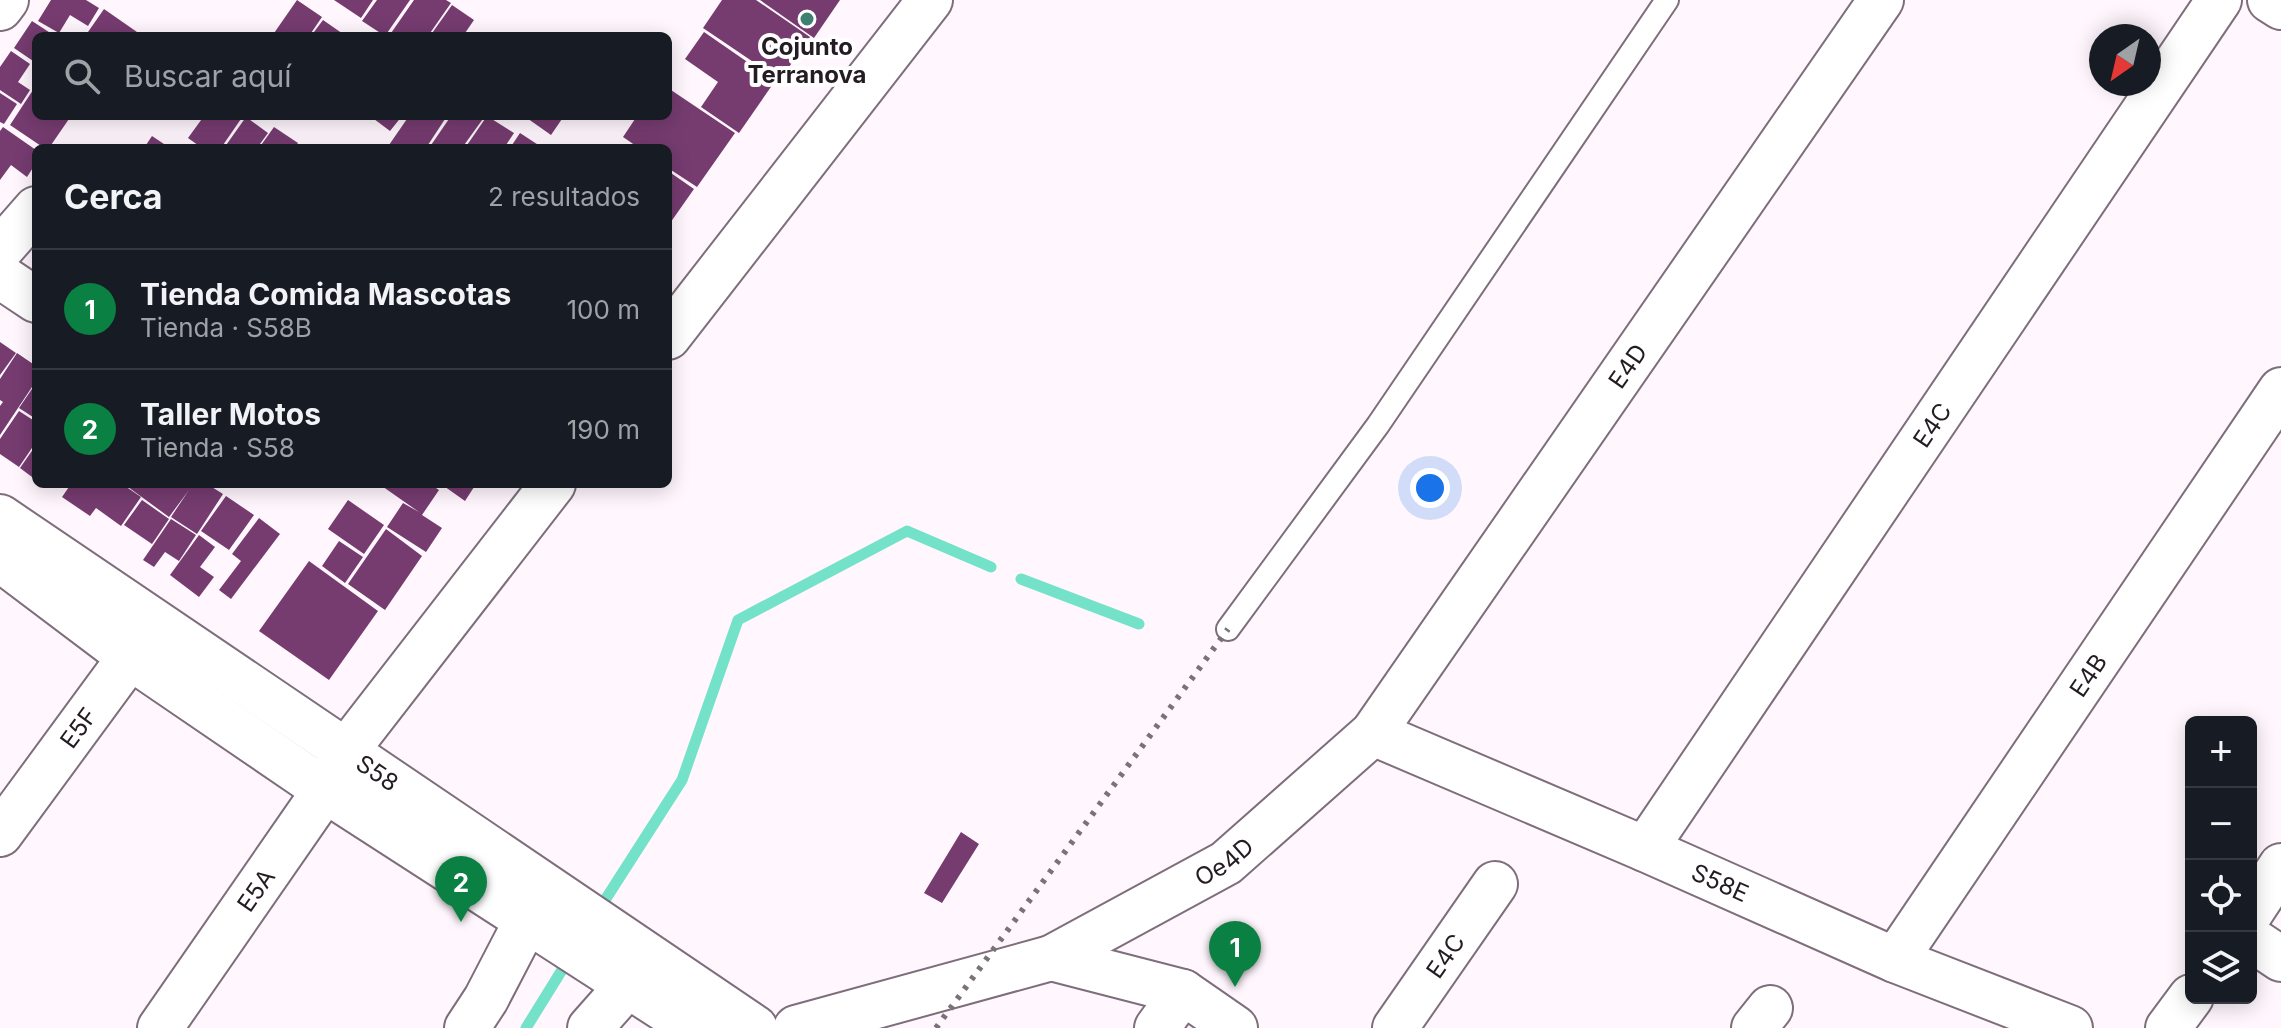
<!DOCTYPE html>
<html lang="es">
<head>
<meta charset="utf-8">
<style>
  body { margin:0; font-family:Inter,sans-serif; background:#20242c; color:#f1f3f6 }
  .controls { position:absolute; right:24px; bottom:24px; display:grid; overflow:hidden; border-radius:12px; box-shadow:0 4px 20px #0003 }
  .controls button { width:72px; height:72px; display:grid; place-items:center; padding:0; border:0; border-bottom:2px solid #363941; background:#171b24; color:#f1f3f6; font:40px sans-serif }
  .compass { position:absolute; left:2089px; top:24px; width:72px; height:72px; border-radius:50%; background:#171b24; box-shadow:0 4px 20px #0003; rotate:214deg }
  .you { position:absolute; left:1430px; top:488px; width:28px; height:28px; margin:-20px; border:6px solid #fff; border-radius:50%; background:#1a73e8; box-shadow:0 0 0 12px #1a73e833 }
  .badge { display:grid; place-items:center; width:52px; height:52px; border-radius:50%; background:#0b8043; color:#fff; font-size:26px; font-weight:700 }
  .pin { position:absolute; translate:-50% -66px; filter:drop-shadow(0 2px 4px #0008) }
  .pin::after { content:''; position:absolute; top:42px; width:28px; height:24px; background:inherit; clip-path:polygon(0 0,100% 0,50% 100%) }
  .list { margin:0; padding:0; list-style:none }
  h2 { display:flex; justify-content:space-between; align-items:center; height:104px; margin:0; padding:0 32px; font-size:34px }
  h2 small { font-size:26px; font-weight:400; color:#9ea1a6 }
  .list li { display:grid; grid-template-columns:52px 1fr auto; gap:24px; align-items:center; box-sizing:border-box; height:120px; padding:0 32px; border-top:2px solid #363941 }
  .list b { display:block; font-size:30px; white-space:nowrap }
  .list p { margin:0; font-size:26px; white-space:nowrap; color:#9ea1a6 }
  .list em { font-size:26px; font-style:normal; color:#9ea1a6 }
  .icon { flex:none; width:44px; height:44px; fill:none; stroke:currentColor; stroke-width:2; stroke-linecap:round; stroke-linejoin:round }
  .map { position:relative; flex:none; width:2281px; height:1028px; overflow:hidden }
  .search { position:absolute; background:#171b24; box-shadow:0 4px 20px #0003; left:32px; top:32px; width:640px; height:88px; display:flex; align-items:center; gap:20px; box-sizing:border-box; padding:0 28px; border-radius:12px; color:#9ea1a6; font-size:30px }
  .panel { position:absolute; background:#171b24; box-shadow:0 4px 20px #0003; left:32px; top:144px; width:640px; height:344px; border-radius:12px }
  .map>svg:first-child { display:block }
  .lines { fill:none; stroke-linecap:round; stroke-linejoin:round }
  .stream { stroke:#74e1c9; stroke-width:11 }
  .building { fill:#763c70 }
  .lane-casing { stroke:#7e6e7c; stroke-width:26 }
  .street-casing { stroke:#7e6e7c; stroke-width:48 }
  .lane { stroke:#fff; stroke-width:22 }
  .street { stroke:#fff; stroke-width:44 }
  .rail { stroke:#797278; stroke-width:6; stroke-dasharray:4 8; stroke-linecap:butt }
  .poi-dot { fill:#3e8071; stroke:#fff; stroke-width:3 }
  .labels { text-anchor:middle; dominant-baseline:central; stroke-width:8; stroke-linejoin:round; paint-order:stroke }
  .poi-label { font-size:24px; font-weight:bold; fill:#231c22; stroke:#fff }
  .street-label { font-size:24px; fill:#231c22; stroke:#fff }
</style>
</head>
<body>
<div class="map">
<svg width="2281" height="1028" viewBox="0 0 2281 1028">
  <rect width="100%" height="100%" fill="#fff7fd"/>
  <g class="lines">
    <!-- stream -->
    <path class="stream" d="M1021,579L1139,624
      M598,911L682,780L738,620L907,531L991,567
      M526,1028L570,957"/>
  </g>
  <!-- building -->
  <path class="building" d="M51,0H86L99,8L88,26L70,15L59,33L38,21Z
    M297,0L322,17L309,36H272Z
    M334,0H373L361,18Z
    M377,0H410L385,36L362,21Z
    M414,0H446L451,3L428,36H389Z
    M722,0H756L810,37L780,80L703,28Z
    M760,0H840L814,38Z
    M452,5L474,20L463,36H430Z
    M104,9L137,32L134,36H94L88,32Z
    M323,20L346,36H311Z
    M32,21L55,36H36V63L14,48Z
    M704,32L775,81L739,133L701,107L718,82L685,59Z
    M11,51L30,64L18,82L30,90L21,104L0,90V67Z
    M668,88L735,133L697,187L668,168V148H639L623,137L637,116H668Z
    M33,90L36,92V116H71L49,148H44L10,125Z
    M0,93L17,104L4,124L0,122Z
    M204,116H243L221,148H202L188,138Z
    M370,116H402L390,131Z
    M409,116H447L426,148H393L389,145Z
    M451,116H485L462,148H429Z
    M487,116L514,133L504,148H465Z
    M524,116H564L551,135Z
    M246,117L268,133L257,148H224Z
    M3,127L36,150V163L27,177L11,165L0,180V131Z
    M274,127L298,143L295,148H259Z
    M520,133L543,148H510Z
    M152,136L170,148H144Z
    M668,171L694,189L668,226Z
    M0,342L16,353L0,375Z
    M17,353L36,366V381L0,435V406L3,402L0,400V379Z
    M36,383V419L19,408Z
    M19,411L36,422V442L19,467L0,454V439Z
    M36,445V480L20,468Z
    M71,484H122L141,497L121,526L96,508L90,516L62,497Z
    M124,484H207L223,494L197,534L171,517L189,490L169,517Z
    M379,484H430L439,490L422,515L442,528L426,552L387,527L403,503L419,512Z
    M441,484H476L465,501Z
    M226,496L254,515L229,550L201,531Z
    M142,500L169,519L152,544L124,525Z
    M348,500L384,525L364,554L328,529Z
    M259,518L280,534L231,599L219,590L241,561L232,554Z
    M171,519L196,535L179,561L165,552L154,567L143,560Z
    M386,529L422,556L385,610L348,584Z
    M199,535L215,547L200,567L214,577L199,597L170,575Z
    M339,541L363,557L345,583L322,566Z
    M309,561L378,611L329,680L259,631Z
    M961,832L979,844L942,903L924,893Z"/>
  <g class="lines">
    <!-- lane casing -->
    <g class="lane-casing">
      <path id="lane" d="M1228,629L1378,425L1667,0"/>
    </g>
    <!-- street casing -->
    <g class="street-casing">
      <g id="street">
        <path d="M2270,0L2281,7"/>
        <path d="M0,8L6,0"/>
        <path d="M0,250L36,209"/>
        <path d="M0,276L36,300"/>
        <path d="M668,337L930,0"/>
        <path id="s1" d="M0,517L755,1028"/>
        <path d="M0,559L130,657L325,790L694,1028"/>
        <path id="s2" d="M1373,733L1645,849L1895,960L2070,1028"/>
        <path id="s3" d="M0,834L130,657L144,632"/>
        <path id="s4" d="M1645,849L2219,0"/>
        <path d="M2251,912L2281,866"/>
        <path d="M2251,939L2281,959"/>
        <path id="s5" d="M1051,958L1226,863L1373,733L1881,0"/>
        <path id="s6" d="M1895,960L2281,390"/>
        <path id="s7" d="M160,1028L325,790L346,751L553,484"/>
        <path d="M467,1028L486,999L527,920"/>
        <path d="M590,1028L628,985"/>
        <path d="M796,1028L1051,958L1183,992L1235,1028"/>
        <path d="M1157,1028L1183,992"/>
        <path id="s8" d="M1395,1028L1495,884"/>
        <path d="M1754,1028L1770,1008"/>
        <path d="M2168,1028L2191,997"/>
      </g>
    </g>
    <!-- lane -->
    <use href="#lane" class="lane"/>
    <!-- street -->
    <use href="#street" class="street"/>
    <!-- rail -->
    <path class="rail" d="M936,1028L1228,629"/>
  </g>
  <!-- markers -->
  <circle class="poi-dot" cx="807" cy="19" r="8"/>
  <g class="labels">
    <!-- poi labels -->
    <g class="poi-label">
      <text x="807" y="46">Cojunto<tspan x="807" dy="28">Terranova</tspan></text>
    </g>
    <!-- street labels -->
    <g class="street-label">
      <text stroke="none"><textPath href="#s5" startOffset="842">E4D</textPath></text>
      <text stroke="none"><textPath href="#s4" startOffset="512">E4C</textPath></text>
      <text stroke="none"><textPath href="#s6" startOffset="344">E4B</textPath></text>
      <text stroke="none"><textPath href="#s3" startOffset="132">E5F</textPath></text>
      <text stroke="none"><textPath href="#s1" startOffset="456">S58</textPath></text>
      <text stroke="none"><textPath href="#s5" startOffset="198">Oe4D</textPath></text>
      <text stroke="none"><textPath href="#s2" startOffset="378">S58E</textPath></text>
      <text stroke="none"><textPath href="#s7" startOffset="168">E5A</textPath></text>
      <text stroke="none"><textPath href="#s8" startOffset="88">E4C</textPath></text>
    </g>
  </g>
</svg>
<div class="controls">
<button>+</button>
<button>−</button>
<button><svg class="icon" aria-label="locate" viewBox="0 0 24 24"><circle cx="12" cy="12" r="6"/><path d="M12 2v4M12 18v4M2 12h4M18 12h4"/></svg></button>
<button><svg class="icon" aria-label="layers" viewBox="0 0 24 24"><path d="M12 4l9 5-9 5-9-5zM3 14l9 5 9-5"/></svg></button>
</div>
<svg class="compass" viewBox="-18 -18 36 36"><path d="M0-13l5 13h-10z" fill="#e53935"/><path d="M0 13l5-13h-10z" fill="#9ea1a6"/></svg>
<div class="you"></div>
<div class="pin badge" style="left:1235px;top:987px">1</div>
<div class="pin badge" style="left:461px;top:922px">2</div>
<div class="search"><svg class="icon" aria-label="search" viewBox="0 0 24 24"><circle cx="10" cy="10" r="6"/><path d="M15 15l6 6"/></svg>Buscar aquí</div>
<section class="panel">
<h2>Cerca<small>2 resultados</small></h2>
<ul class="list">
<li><span class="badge">1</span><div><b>Tienda Comida Mascotas</b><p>Tienda · S58B</p></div><em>100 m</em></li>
<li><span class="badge">2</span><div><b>Taller Motos</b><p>Tienda · S58</p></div><em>190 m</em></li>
</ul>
</section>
</div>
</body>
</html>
